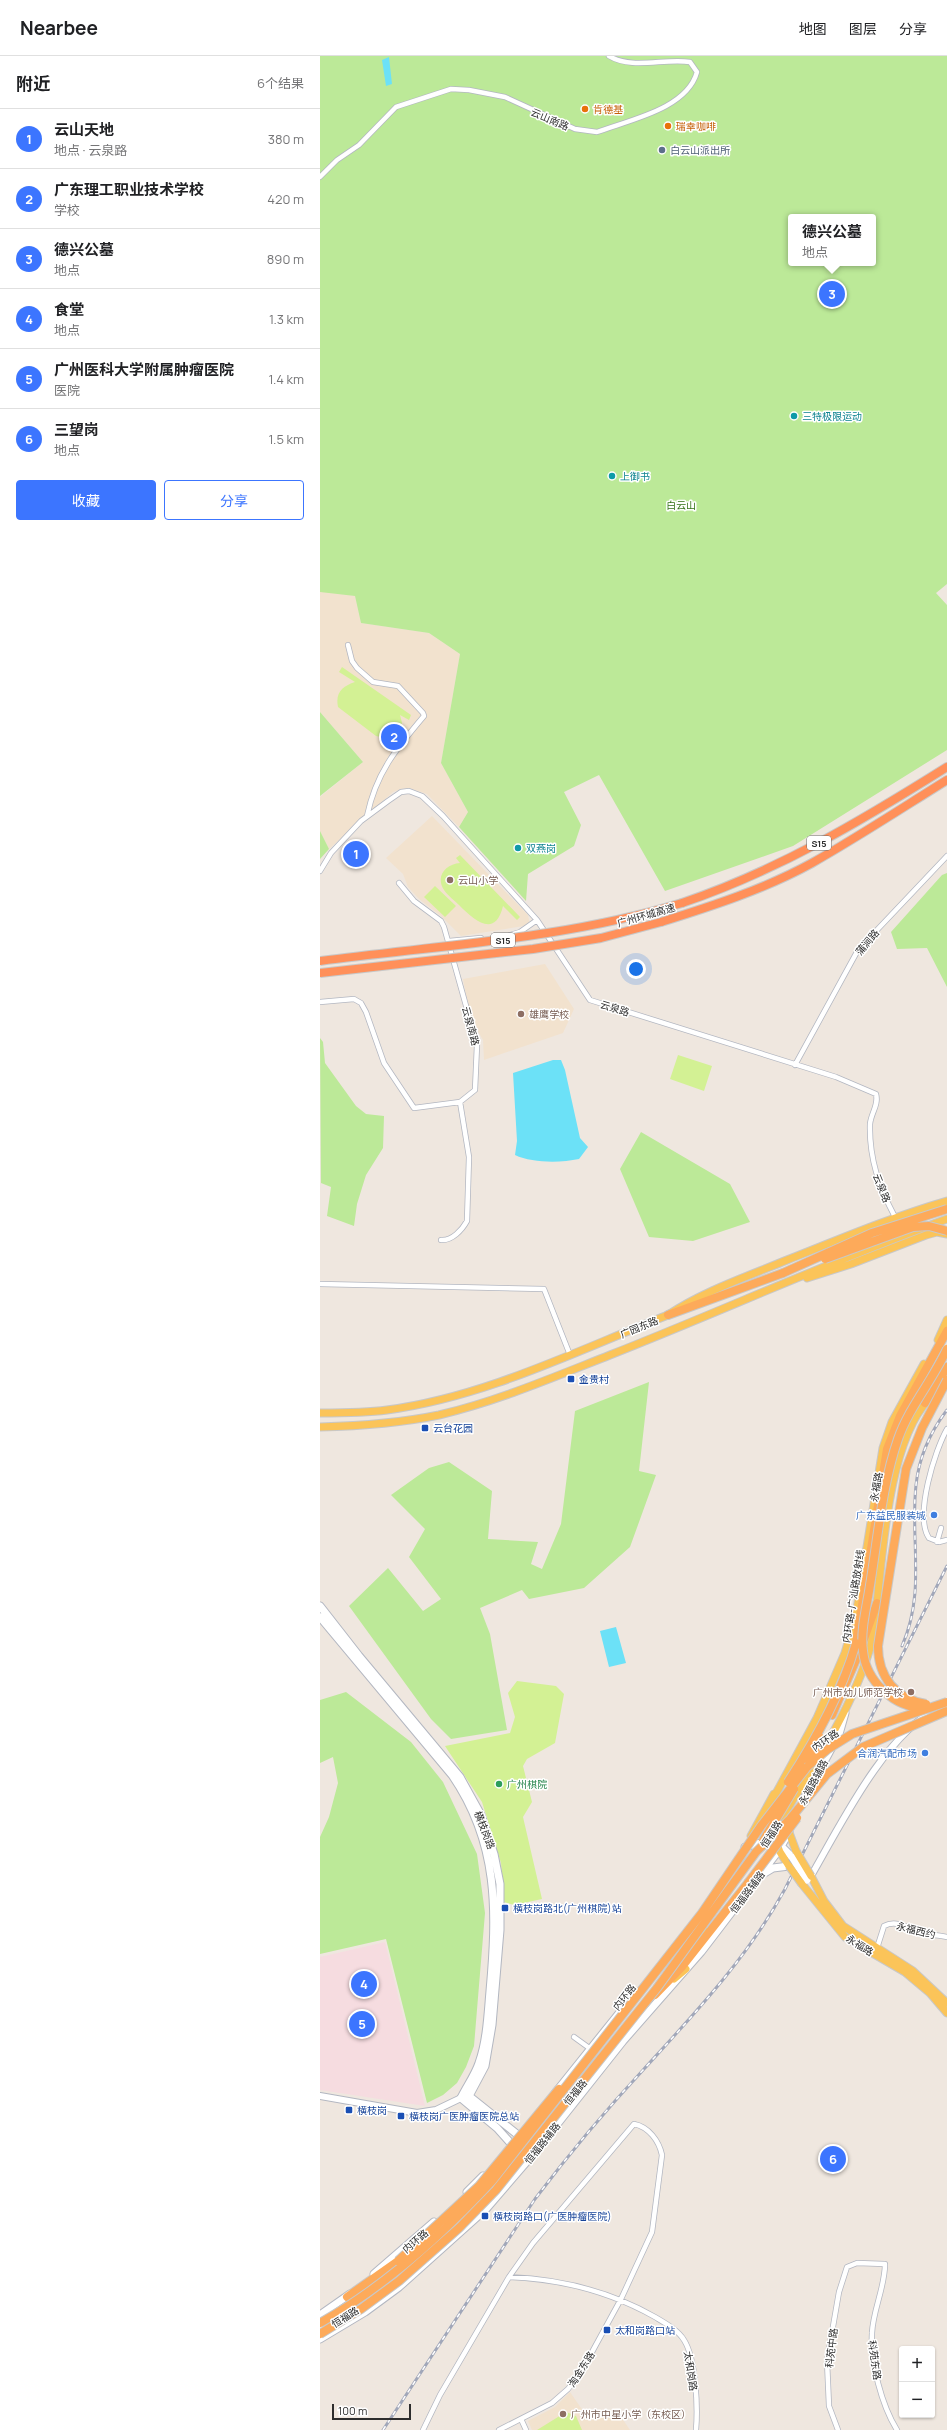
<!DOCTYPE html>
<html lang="zh">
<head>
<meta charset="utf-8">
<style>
  body { margin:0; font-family:Manrope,"Noto Sans SC",sans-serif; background:#f2f2f2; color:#202124 }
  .controls { position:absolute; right:12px; bottom:12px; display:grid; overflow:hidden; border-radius:4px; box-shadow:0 1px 3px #0004 }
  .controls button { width:36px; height:36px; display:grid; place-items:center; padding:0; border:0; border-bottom:1px solid #e0e0e0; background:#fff; color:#202124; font:20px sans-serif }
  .scale { position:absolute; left:12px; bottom:10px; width:79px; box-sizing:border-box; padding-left:4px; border:2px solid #2d2d2d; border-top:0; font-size:11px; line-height:14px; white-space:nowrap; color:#2d2d2d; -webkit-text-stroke:3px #fff; paint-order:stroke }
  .you { position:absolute; left:316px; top:913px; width:14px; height:14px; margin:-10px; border:3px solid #fff; border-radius:50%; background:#1a73e8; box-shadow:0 0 0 6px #1a73e833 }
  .badge { display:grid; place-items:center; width:26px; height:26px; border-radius:50%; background:#3c75ff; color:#fff; font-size:13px; font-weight:700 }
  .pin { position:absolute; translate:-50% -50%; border:2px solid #fff; box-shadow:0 1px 4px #0006 }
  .popup { position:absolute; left:468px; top:158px; width:88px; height:52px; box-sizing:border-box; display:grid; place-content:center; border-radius:4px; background:#fff; filter:drop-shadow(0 1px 3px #0005); font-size:13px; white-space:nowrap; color:#757577 }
  .popup b { font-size:15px; color:#202124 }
  .popup::after { content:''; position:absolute; left:50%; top:100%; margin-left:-8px; border:8px solid transparent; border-top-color:#fff }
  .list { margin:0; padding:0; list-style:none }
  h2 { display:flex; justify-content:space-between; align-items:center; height:52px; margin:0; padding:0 16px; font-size:17px }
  h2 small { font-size:13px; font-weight:400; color:#757577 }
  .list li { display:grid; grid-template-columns:26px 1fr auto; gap:12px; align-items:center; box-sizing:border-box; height:60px; padding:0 16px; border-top:1px solid #e0e0e0 }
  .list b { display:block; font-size:15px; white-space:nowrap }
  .list p { margin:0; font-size:13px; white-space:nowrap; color:#757577 }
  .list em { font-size:13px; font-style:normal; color:#757577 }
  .actions { display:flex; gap:8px; padding:12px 16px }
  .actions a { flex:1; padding:9px 0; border:1px solid #3c75ff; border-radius:4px; text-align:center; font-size:14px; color:#3c75ff }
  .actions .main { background:#3c75ff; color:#fff }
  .map { position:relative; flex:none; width:627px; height:2374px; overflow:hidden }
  header { display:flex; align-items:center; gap:24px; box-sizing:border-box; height:56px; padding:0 20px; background:#fff; border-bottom:1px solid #e0e0e0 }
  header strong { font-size:19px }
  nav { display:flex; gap:22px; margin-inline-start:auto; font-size:14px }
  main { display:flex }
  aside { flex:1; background:#fff }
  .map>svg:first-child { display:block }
  .education { fill:#f2e2ce }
  .medical { fill:#f6dce0 }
  .green { fill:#bce998; fill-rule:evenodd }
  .pitch { fill:#d3f194 }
  .water { fill:#6ce1f7 }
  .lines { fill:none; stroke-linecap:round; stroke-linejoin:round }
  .minor-casing { stroke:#b3b7c1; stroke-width:6 }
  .tertiary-casing { stroke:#b3b7c1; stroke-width:8 }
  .secondary-casing { stroke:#b3b7c1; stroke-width:9 }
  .primary-casing { stroke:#c8c8c8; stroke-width:9 }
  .trunk-casing { stroke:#c8c8c8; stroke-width:10 }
  .motorway-casing { stroke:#c8c8c8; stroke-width:10 }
  .minor { stroke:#fff; stroke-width:4.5 }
  .tertiary { stroke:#fff; stroke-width:6 }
  .secondary { stroke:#fff; stroke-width:7 }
  .primary { stroke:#fbc459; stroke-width:7 }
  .trunk { stroke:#fdaa5a; stroke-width:8 }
  .motorway { stroke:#ff905a; stroke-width:8 }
  .rail-casing { stroke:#a1a7b9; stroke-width:3 }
  .rail { stroke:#fff; stroke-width:1.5; stroke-dasharray:4.5; stroke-linecap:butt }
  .secondary-bridge-casing { stroke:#b3b7c1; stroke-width:9; stroke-linecap:butt }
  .primary-bridge-casing { stroke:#c8c8c8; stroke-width:9; stroke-linecap:butt }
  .trunk-bridge-casing { stroke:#c8c8c8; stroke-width:10; stroke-linecap:butt }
  .motorway-bridge-casing { stroke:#c8c8c8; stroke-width:10; stroke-linecap:butt }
  .secondary-bridge { stroke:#fff; stroke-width:7 }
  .primary-bridge { stroke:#fbc459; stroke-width:7 }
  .trunk-bridge { stroke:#fdaa5a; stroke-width:8 }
  .motorway-bridge { stroke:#ff905a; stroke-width:8 }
  .food-dot { fill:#e8710a; stroke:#fff; stroke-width:1.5 }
  .service-dot { fill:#5c6f8a; stroke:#fff; stroke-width:1.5 }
  .culture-dot { fill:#0f9aa8; stroke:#fff; stroke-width:1.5 }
  .education-dot { fill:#8d6e63; stroke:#fff; stroke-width:1.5 }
  .transit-dot { fill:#1a4fb4; stroke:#fff; stroke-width:1.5 }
  .shop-dot { fill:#3f7fe0; stroke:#fff; stroke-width:1.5 }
  .leisure-dot { fill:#2e9e5b; stroke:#fff; stroke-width:1.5 }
  .labels { text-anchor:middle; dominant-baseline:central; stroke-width:3; stroke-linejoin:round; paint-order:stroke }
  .shield { fill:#fff; stroke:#6c6c6c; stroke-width:1 }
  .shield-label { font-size:9px; font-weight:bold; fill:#2d2d2d }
  .food-label { font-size:10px; fill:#c56008; stroke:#fff; text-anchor:start }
  .street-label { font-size:10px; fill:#2d2d2d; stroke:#fff }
  .service-label { font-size:10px; fill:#4e5e75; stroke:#fff; text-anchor:start }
  .culture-label { font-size:10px; fill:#0d838f; stroke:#fff; text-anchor:start }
  .park-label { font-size:10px; fill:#337216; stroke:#fff }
  .education-label { font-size:10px; fill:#785e54; stroke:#fff; text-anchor:start }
  .transit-label { font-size:10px; fill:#164399; stroke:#fff; text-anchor:start }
  .shop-label { font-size:10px; fill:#366cbe; stroke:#fff; text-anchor:end }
  .leisure-label { font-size:10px; fill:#27864d; stroke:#fff; text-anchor:start }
</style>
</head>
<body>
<header>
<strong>Nearbee</strong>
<nav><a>地图</a><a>图层</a><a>分享</a></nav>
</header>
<main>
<aside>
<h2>附近<small>6个结果</small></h2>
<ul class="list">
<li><span class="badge">1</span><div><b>云山天地</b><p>地点 · 云泉路</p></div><em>380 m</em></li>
<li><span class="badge">2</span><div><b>广东理工职业技术学校</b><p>学校</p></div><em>420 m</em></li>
<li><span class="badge">3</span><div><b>德兴公墓</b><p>地点</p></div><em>890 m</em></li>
<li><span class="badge">4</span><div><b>食堂</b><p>地点</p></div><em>1.3 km</em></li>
<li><span class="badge">5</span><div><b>广州医科大学附属肿瘤医院</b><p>医院</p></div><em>1.4 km</em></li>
<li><span class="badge">6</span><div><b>三望岗</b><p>地点</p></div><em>1.5 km</em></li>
</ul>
<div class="actions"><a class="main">收藏</a><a>分享</a></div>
</aside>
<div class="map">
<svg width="627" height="2374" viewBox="0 0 627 2374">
  <rect width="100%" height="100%" fill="#efe7df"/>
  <!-- education -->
  <path class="education" d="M3,535L35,540L41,567L109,577L140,598L121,707L148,756L139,771L107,738L89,732L81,733L73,736L9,793L0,775V741L43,706L0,656V536Z
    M112,760L208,859L210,869L141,880L121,860L99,843L88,831L83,818L66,802Z
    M225,908L254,953L243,977L164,1004L163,984L150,962L143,923Z
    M250,2336L270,2365L295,2352L310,2374H212L208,2365L235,2351Z"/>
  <!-- medical -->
  <path class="medical" d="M65,1886L105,2050L0,2034V1901Z"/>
  <!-- green -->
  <path class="green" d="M0,0H627V528L616,537L627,549V694L473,790L345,835L279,719L244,736L261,769L254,790L208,818L206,845L139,771L148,756L121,707L140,598L109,577L41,567L35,540L0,536ZM471,161H553V207H471Z
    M0,656L43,706L0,740Z
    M0,775L9,793L0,803Z
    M627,817V931L607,892L577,893L571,876L622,819Z
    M0,982L3,986L5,1007L36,1050L46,1058L64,1060L63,1092L46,1119L37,1148L34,1170L7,1160L11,1131L1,1127Z
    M321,1076L410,1128L430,1166L373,1185L329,1181L300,1113Z
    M329,1326L319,1415L336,1419L310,1491L264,1532L209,1543L202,1534L160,1552L170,1578L187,1674L131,1683L111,1663L29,1550L68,1512L103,1555L121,1543L89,1501L105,1473L71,1439L109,1412L129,1406L172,1435L168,1483L218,1486L211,1508L222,1513L241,1468L255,1355Z
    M26,1636L91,1686L123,1726L157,1798L165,1857L154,1990L146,2011L137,2027L123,2039L107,2047L66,1883L0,1898V1781L9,1761L18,1727L13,1701L0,1707V1644Z"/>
  <!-- pitch -->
  <path class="pitch" d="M22,611L91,659L89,664L80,659L82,667L76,679L66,682L56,680L18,651C15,636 23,630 35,626L19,616Z
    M140,799L200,861L197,864L183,850C175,883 154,864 139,849C135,845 128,840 124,834C115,820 126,808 140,807L136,802Z
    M115,830L136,850L125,861L104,841Z
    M358,999L392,1010L384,1035L350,1023Z
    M197,1625L236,1630L244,1638L235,1687L207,1703L203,1710L212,1746L203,1761L222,1843L194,1849L184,1846L181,1807L162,1746L125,1690L190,1677L195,1661L188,1637Z
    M246,2356L256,2360L262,2374H217Z"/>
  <!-- water -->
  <path class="water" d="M69,1L72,28L66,30L62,4Z
    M233,1004H241L245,1014L260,1082L268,1091L259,1103C240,1107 212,1107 195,1099L197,1085L193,1017Z
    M296,1571L306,1607L289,1611L280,1575Z"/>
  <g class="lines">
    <!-- minor casing -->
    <g class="minor-casing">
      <path id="minor" d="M0,121L17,104L39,89L76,51L131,33L149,34L185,41L255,73L277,76C309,64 367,53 377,16L370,6C344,2 312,14 289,0
        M28,589L32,605L37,612L53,626L78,630L103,657L104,660C76,693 56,717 47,760
        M0,815L11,797L41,765L68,745L81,736L89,735L102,740L123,760L217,864L270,944L516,1021L556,1038C559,1049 551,1057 550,1068C549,1102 559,1131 575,1161
        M79,827L94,845L121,865L124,871L157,989L155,1034L140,1046L149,1101L147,1165C142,1174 132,1185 121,1184
        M190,879L200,876L217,864
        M129,885L161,882
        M0,946L34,943L41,947L46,956L64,1007L94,1052L140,1046
        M475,1009L538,894L627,800
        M0,1228L224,1233L250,1299
        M627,1373C615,1394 594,1460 609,1482L619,1486L627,1484
        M617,1486L621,1472
        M557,1892L564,1870C577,1863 590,1873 601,1877C609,1879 619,1879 627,1881
        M254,1981L272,1994
        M201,2363L206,2374
        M103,2374L120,2339L189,2221C240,2223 291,2236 335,2261C345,2267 358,2274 364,2284C376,2303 378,2351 376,2374
        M179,2374L232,2347L248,2333L260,2318L301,2243L332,2176L342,2099C339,2085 329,2071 314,2068L213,2187L189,2221
        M518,2374L509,2350L507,2305L519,2236L527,2211L537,2207L565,2208C565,2231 553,2254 552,2277C550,2306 562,2350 577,2374"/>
    </g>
    <!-- tertiary casing -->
    <g class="tertiary-casing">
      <path id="tertiary" d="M491,1820C520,1770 565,1678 617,1653
        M0,2040L97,2057L116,2054L141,2042"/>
    </g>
    <!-- secondary casing -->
    <g class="secondary-casing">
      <path id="secondary" d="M0,1550L39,1600L140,1721L161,1759L174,1798L180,1828V1874L172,1969L165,2010L149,2040L141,2042
        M0,1561L132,1719C179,1787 177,1856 170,1935C168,1958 167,1985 159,2007C155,2019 147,2030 141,2042
        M485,1741L519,1678L525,1657
        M459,1788L472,1801
        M425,1791L448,1785
        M443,1818L453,1812L469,1810
        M236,2036L313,1940
        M149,2040L203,2083
        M141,2042L177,2072L195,2092
        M147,2136L163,2120
        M54,2218L114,2166
        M0,2259L30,2238
        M0,2283L45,2256L79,2231L166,2153L215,2096L303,1985L381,1896L459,1794L469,1776"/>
    </g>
    <!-- primary casing -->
    <g class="primary-casing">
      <path id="primary" d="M487,1222L531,1208L606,1179L617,1176L627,1178
        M618,1284L627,1264
        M0,1357C22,1357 45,1357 67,1354C165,1341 256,1295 348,1259C384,1235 426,1221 467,1204C520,1183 572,1161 627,1145
        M0,1371C40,1370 80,1367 119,1359C178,1345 234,1321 290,1299C402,1255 513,1204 627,1163
        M453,1743L497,1662L525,1597L536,1559L563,1392L572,1366L604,1308
        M456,1771C490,1716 532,1654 550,1592C554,1578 555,1562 557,1547C563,1492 569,1386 608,1344
        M467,1771L476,1795
        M452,1775L460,1796L469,1810
        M431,1780L454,1738
        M491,1820L504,1845L523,1870L593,1915L627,1947
        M482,1828L525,1881L585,1916L610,1937L627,1957
        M364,1902L384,1874
        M354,1923L366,1913"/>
    </g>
    <!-- trunk casing -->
    <g class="trunk-casing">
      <path id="trunk" d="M348,1259L463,1217
        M605,1347L627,1311
        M536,1587L567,1393L580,1360L627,1275
        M512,1659L539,1597L557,1547
        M335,1939L361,1912L428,1827
        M27,2241L78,2205"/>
    </g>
    <!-- motorway casing -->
    <g class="motorway-casing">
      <path id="motorway" d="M362,847C459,814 541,765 627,711
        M341,866C392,850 445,833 492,807C538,781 582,752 627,724"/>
    </g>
    <!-- minor -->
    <use href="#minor" class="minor"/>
    <!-- tertiary -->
    <use href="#tertiary" class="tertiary"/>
    <!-- secondary -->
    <use href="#secondary" class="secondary"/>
    <!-- primary -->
    <use href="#primary" class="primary"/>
    <!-- trunk -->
    <use href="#trunk" class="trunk"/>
    <!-- motorway -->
    <use href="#motorway" class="motorway"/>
    <!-- rail casing -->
    <g class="rail-casing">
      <path id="rail" d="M582,1590C606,1536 590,1484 596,1429C599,1401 611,1375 627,1354
        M63,2374L215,2143C249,2098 285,2055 324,2013C376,1956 428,1901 465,1833L627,1510"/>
    </g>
    <!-- rail -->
    <use href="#rail" class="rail"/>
    <!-- secondary-bridge casing -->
    <g class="secondary-bridge-casing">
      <path id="secondary-bridge" d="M472,1801L487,1824"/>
    </g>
    <!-- primary-bridge casing -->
    <g class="primary-bridge-casing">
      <path id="primary-bridge" d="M476,1795L491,1820
        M469,1810L482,1828"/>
    </g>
    <!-- trunk-bridge casing -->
    <g class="trunk-bridge-casing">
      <path id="trunk-bridge" d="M505,1203L593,1171L609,1170L627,1175
        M463,1217L552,1177L627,1153
        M606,1648C576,1643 558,1621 558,1590L586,1413L602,1372L627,1324
        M605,1652C574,1652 546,1625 543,1595C540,1574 547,1550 550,1529C558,1481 562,1429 578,1383C589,1351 613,1324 627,1293
        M489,1705L501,1682
        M468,1726C496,1683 522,1637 536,1587
        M443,1785L474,1733
        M428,1827L477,1762
        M78,2205L159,2130L239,2033
        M0,2267C64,2231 122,2179 172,2125L382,1857L441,1770L487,1711L508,1693L532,1678L627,1646
        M0,2278L41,2253L79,2225L139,2172L176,2134L337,1932L436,1796L470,1763L507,1718L543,1691L627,1655"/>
    </g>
    <!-- motorway-bridge casing -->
    <g class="motorway-bridge-casing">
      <path id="motorway-bridge" d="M0,905C122,889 244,883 362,847
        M0,917L213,893L281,882L341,866"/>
    </g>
    <!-- secondary-bridge -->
    <use href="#secondary-bridge" class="secondary-bridge"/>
    <!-- primary-bridge -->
    <use href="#primary-bridge" class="primary-bridge"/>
    <!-- trunk-bridge -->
    <use href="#trunk-bridge" class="trunk-bridge"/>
    <!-- motorway-bridge -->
    <use href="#motorway-bridge" class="motorway-bridge"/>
  </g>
  <!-- markers -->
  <g class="food-dot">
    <circle cx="265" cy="53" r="4"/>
    <circle cx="348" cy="70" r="4"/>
  </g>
  <circle class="service-dot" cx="342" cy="94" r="4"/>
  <g class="culture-dot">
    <circle cx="474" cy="360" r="4"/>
    <circle cx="292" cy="420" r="4"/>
    <circle cx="198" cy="792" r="4"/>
  </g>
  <g class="education-dot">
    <circle cx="130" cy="824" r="4"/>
    <circle cx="201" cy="958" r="4"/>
    <circle cx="591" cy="1636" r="4"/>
    <circle cx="243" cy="2358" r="4"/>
  </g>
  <g class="transit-dot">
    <rect x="247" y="1319" width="8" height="8" rx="2"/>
    <rect x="101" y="1368" width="8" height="8" rx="2"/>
    <rect x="181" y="1848" width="8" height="8" rx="2"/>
    <rect x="25" y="2050" width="8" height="8" rx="2"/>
    <rect x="77" y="2056" width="8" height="8" rx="2"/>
    <rect x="161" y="2156" width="8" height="8" rx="2"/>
    <rect x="283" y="2270" width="8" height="8" rx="2"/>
  </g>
  <g class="shop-dot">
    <circle cx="614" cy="1459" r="4"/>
    <circle cx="605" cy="1697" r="4"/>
  </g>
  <circle class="leisure-dot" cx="179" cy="1728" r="4"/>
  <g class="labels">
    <!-- shield labels -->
    <g class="shield">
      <rect x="487" y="780" width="24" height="14" rx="3"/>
      <rect x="171" y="877" width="24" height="14" rx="3"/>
    </g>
    <g class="shield-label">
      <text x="499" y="787">S15</text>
      <text x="183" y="884">S15</text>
    </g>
    <!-- food labels -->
    <g class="food-label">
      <text x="273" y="53">肯德基</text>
      <text x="356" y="70">瑞幸咖啡</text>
    </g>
    <!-- street labels -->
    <g class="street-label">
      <text transform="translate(230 63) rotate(23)">云山南路</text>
      <text transform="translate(326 859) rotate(-16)">广州环城高速</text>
      <text transform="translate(547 886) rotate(-50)">蒲涧路</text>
      <text transform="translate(295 952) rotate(17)">云泉路</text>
      <text transform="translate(151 970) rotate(75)">云泉南路</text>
      <text transform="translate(562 1132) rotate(68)">云泉路</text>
      <text transform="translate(319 1271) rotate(-22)">广园东路</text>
      <text transform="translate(556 1431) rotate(-80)">永福路</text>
      <text transform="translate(533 1540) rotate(-81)">内环路-广汕路放射线</text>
      <text transform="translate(505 1684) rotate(-35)">内环路</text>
      <text transform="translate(493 1726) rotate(-62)">永福路辅路</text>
      <text transform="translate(165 1774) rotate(69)">横枝岗路</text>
      <text transform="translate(451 1778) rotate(-56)">恒福路</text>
      <text transform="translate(427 1836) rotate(-53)">恒福路辅路</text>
      <text transform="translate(596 1874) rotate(14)">永福西约</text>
      <text transform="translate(540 1889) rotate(32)">永福路</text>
      <text transform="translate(304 1941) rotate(-52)">内环路</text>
      <text transform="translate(255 2036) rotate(-51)">恒福路</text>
      <text transform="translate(222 2087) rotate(-51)">恒福路辅路</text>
      <text transform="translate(95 2185) rotate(-41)">内环路</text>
      <text transform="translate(25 2261) rotate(-32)">恒福路</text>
      <text transform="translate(511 2292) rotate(-83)">科苑中路</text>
      <text transform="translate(555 2304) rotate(82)">科苑东路</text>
      <text transform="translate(261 2313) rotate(-57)">淘金东路</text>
      <text transform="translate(371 2315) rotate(81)">太和岗路</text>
    </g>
    <!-- service labels -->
    <g class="service-label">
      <text x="350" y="94">白云山派出所</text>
    </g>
    <!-- culture labels -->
    <g class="culture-label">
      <text x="482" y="360">三特极限运动</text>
      <text x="300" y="420">上御书</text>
      <text x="206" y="792">双燕岗</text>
    </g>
    <!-- park labels -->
    <g class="park-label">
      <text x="361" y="449">白云山</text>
    </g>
    <!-- education labels -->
    <g class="education-label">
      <text x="138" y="824">云山小学</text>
      <text x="209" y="958">雄鹰学校</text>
      <text x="583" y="1636" text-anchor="end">广州市幼儿师范学校</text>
      <text x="251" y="2358">广州市中星小学（东校区）</text>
    </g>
    <!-- transit labels -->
    <g class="transit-label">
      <text x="259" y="1323">金贵村</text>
      <text x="113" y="1372">云台花园</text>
      <text x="193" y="1852">横枝岗路北(广州棋院)站</text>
      <text x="37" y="2054">横枝岗</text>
      <text x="89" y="2060">横枝岗广医肿瘤医院总站</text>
      <text x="173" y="2160">横枝岗路口(广医肿瘤医院)</text>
      <text x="295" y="2274">太和岗路口站</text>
    </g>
    <!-- shop labels -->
    <g class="shop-label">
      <text x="606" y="1459">广东益民服装城</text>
      <text x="597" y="1697">合润汽配市场</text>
    </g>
    <!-- leisure labels -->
    <g class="leisure-label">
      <text x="187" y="1728">广州棋院</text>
    </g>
  </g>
</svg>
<div class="controls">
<button>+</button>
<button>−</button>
</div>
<div class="scale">100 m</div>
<div class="you"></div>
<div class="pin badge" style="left:36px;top:798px">1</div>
<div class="pin badge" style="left:74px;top:681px">2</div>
<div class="pin badge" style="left:512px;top:238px">3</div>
<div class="popup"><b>德兴公墓</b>地点</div>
<div class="pin badge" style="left:44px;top:1928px">4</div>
<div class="pin badge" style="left:42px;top:1968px">5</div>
<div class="pin badge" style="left:513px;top:2103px">6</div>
</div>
</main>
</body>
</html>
